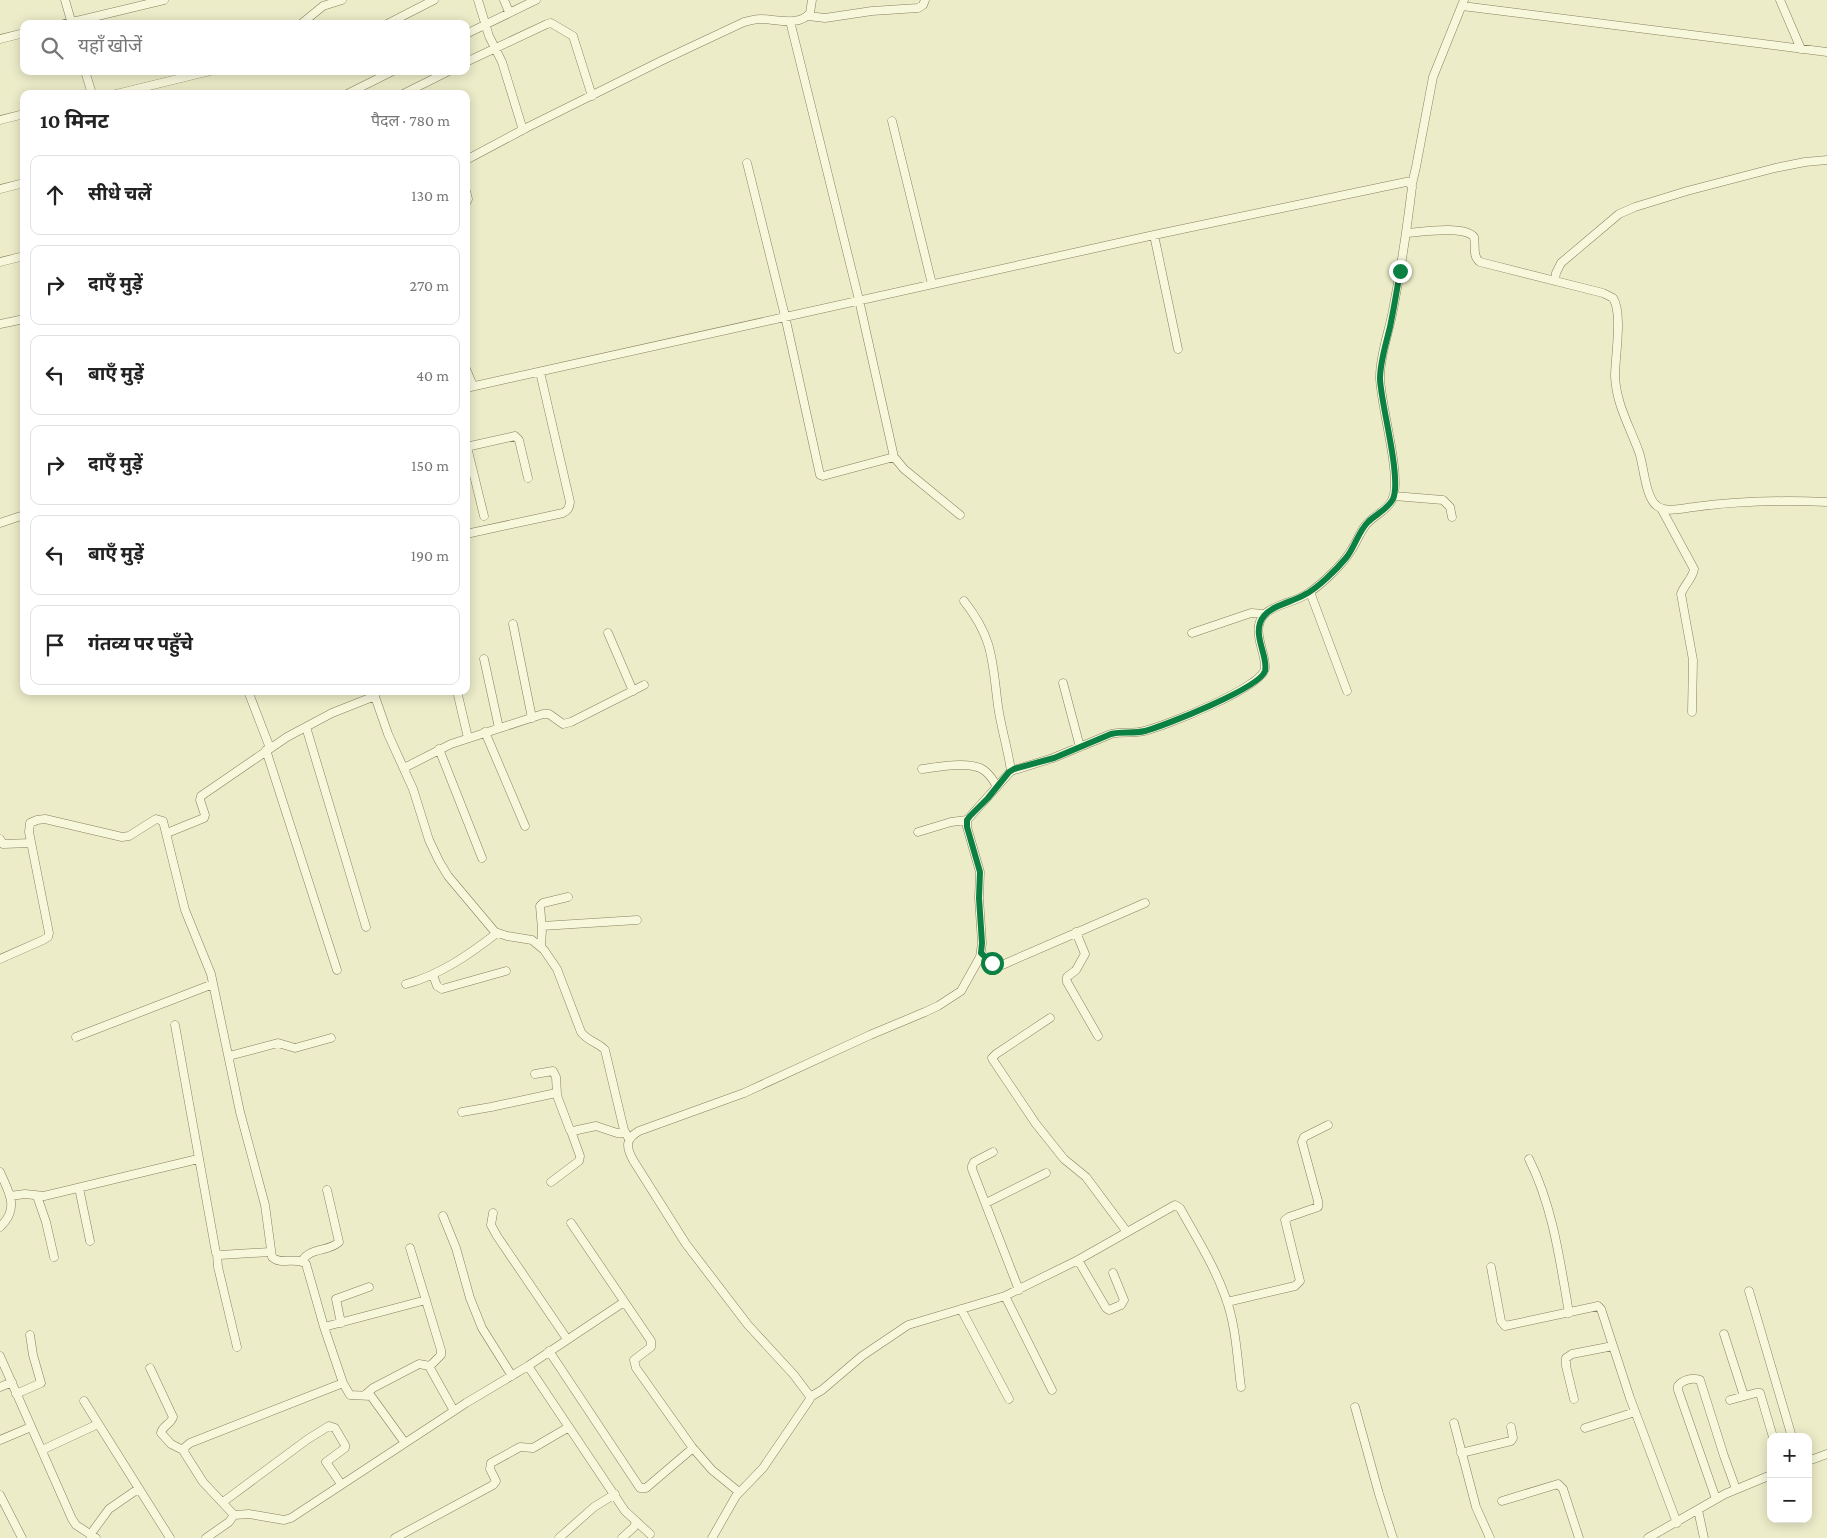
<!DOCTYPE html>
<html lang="hi">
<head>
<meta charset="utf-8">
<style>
  body { margin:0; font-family:"Crimson Pro","Noto Sans Devanagari",serif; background:#f6f6f6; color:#222 }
  .controls { position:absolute; right:15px; bottom:15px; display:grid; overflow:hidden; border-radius:10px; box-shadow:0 2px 12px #0003 }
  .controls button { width:45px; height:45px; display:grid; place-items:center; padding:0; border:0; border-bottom:1px solid #e0e0e0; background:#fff; color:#222; font:25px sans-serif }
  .stop { position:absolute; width:15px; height:15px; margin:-11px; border:4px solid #0b8043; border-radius:50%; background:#fff }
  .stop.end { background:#0b8043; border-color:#fff; box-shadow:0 1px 5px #0008 }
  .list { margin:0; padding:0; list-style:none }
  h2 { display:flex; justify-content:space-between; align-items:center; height:65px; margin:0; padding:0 20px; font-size:21px }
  h2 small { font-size:16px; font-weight:400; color:#767676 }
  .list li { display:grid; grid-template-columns:32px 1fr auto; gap:15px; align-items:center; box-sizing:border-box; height:80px; margin:0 10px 10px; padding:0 10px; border:1px solid #e0e0e0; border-radius:10px }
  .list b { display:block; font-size:19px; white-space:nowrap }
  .list em { font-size:16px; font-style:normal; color:#767676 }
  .icon { flex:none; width:28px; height:28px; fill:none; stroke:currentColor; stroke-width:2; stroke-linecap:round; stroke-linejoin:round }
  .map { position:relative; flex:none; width:1827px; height:1538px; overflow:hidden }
  .search { position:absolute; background:#fff; box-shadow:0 2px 12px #0003; left:20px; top:20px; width:450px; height:55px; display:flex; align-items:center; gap:12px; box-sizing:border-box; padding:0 18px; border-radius:10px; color:#767676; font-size:19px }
  .panel { position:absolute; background:#fff; box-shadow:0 2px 12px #0003; left:20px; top:90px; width:450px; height:605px; border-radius:10px }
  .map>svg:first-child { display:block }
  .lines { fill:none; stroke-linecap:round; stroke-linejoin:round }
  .minor-casing { stroke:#87805e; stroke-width:9 }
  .minor { stroke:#f7f7dc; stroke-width:8 }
  .route { stroke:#0b8043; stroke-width:6 }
</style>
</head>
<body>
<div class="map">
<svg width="1827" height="1538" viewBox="0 0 1827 1538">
  <rect width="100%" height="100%" fill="#ececc9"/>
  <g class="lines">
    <!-- minor casing -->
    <g class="minor-casing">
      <path id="minor" d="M65,0L72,24
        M478,0L489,36L502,62L523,130
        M504,0L509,12
        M1780,0L1801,49
        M1462,6L1827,52
        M808,16L825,18L872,11L918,8L923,5L925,0
        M790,21L859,300L894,457L904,469L960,515
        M64,24L164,0
        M301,24L323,6L342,0
        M387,24L434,0
        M466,34L536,0
        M0,39L24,33
        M466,62L547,24L551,23L573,36L592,96
        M85,71L92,94
        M116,94L210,71
        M347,94L393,71
        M403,94L449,71
        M0,120L24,114
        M892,121L932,284
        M466,160L528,127L661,61L744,22C749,21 754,19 760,19C775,19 799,27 810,13L812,0
        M747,163L785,316L820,475L823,476L894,457
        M1412,184L1416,167L1433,77L1464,0
        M0,189L24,183
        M466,191L468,199L466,203
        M1407,233C1421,232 1464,225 1474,237C1476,246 1472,256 1480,262L1603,293L1613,298C1623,313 1615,357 1615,376C1616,404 1630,427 1639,452C1644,466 1645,497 1657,506C1666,513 1684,508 1694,507C1738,501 1782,500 1827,502
        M1154,235L1178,349
        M0,262L24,256
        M1555,281L1556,273L1561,263L1619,214L1635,207L1687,191L1775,168L1805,162L1827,160
        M0,324L24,319
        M466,369L473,386
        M466,388L1154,235L1406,182H1409L1412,187C1407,228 1401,269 1393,310C1389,332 1380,355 1380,377C1380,404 1403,479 1392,500C1387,511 1372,516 1365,526C1359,534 1356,544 1350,552C1342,565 1323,583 1310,592C1297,602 1278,603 1266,613C1249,628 1266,651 1265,668C1264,687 1165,726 1144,731C1133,734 1122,731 1111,734L1053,758L1011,771L967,820V827L980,872L979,898L982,943L980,957L961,991L938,1006L925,1012L870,1035L744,1093L639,1131C625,1139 626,1147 633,1160L686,1244L748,1325L794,1375L809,1395L810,1399L763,1468L736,1496L712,1538
        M466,447L515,436L519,440L528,478
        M467,447L484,516
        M1394,496L1443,500L1450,507L1452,517
        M1661,508L1694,569C1693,578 1684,585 1681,594L1693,660L1692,712
        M0,523L24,515
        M466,534L563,513C569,510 569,507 570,502L540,372
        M1310,592L1347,691
        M964,601C994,639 992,661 998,706C1001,728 1008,749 1011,771
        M513,624L532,718
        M608,633L633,691
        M1192,633L1251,613L1265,614
        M484,659L499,728
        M1063,683L1080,747
        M248,691L270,748
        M373,691L388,734L413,789L429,840L439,861L448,876L495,932L507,936L532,940L544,950L557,969L581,1032C587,1041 598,1042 605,1050L624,1130L629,1139
        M457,691L468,738
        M306,727L366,927
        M485,732L525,826
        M439,749L482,858
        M266,750L337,970
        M404,768L451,744L543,714H549L563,724L571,722L644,685
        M922,769C938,767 972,760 985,771C990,775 994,781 997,787
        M918,832L951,822L967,820
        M167,833L204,818L205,815L200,800L201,796L287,737L332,713L375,696
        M0,839L3,844L31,843
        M542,926L637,920
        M1076,932L1085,954L1076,970L1067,977V982L1098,1036
        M541,947L542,929L540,906L543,903L568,897
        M981,953L992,963L1002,965L1145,903
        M0,959L43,940L48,937L49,933L29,832L30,823L37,820L45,819L122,837L129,836L156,819L163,821L185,910L211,974L240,1112L265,1205L272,1257C281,1266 296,1256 306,1264L324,1327L343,1383L190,1443L184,1448V1452L203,1482L234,1515L229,1522L206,1538
        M433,975L437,986L442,989L506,971
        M406,984C440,975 470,954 497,933
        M1050,1018L996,1054L992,1058L993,1060L1036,1124L1064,1159L1086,1177L1127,1232
        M175,1025L216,1253L220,1255L270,1252
        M76,1037L213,984
        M229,1056L278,1043L295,1048L331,1038
        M535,1074L553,1071L556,1077L557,1094
        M462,1112L491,1107L556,1093L570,1130L573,1131L596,1126L617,1133H625
        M993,1152L974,1162L972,1166V1169L1019,1290
        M1529,1159C1553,1207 1560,1261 1569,1313
        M0,1172C9,1193 20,1208 0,1227
        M551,1182L579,1161L580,1156L571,1131
        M79,1188L90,1241
        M10,1196L25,1194L44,1196L198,1159
        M37,1196L46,1222L54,1257
        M986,1203L1046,1173
        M493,1213L491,1225L497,1236L567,1339
        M443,1216L456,1248L470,1298L482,1328L512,1376
        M571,1223L651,1341V1347L634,1360L636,1368L692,1447L712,1470L739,1492
        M410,1248L441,1350V1355L431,1365L430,1368L454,1411
        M217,1254L218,1267L237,1347
        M1078,1260L1106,1308L1109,1310L1121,1305L1124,1300L1113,1273
        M302,1261C310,1247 329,1252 339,1242L327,1190
        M1491,1267L1501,1321L1505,1326L1598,1306L1601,1309L1630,1398L1677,1523
        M1749,1291L1792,1437
        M1005,1296L1052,1390
        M1227,1302L1295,1286L1300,1281L1285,1220L1289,1217L1318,1207V1201L1302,1142L1304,1137L1328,1125
        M961,1309L1009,1399
        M341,1323L336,1299L369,1287
        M324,1327L426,1300
        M1724,1334L1744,1396
        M549,1351L640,1488H646L693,1448
        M0,1356L72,1519L76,1525L96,1538
        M528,1366L625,1511L650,1534
        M150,1368L173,1417C171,1424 162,1426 161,1433L171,1444L183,1450
        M343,1383L350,1395L371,1396L405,1443
        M0,1387L12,1382
        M16,1394L41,1383L33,1355L30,1335
        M365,1395L373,1388L419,1364L430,1366
        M810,1397L822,1390L862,1356L908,1325L1005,1296L1078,1260L1175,1205L1180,1208C1196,1237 1214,1265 1225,1296C1236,1324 1237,1357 1241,1387
        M1574,1399L1566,1366V1358L1572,1354L1613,1346
        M1730,1400L1756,1393H1760L1773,1437
        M84,1401L170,1538
        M1355,1407L1379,1494L1393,1538
        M1454,1423L1476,1507L1490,1538
        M1585,1428L1635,1412
        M0,1440L31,1427
        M42,1450L98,1424
        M1461,1453L1511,1441L1513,1438L1511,1427
        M1808,1461L1827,1454
        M0,1495L22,1538
        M1716,1499L1678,1390V1386C1682,1380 1693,1377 1700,1380L1724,1456L1736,1489
        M1502,1501L1558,1484L1563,1489L1579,1538
        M223,1502L308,1439L329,1426L335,1428L345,1445V1448L326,1462L341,1484
        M1698,1510L1704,1538
        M234,1515L249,1514L284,1520L291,1518L466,1403L528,1366L624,1302
        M90,1535L109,1509L138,1489
        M395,1538L493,1485L496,1481L490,1469L491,1463L520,1447L533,1448L569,1427
        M559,1538L594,1507L615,1494
        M622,1538L634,1527L636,1522
        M1648,1538L1725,1494L1771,1475"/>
    </g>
    <!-- minor -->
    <use href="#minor" class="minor"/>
  </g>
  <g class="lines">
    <!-- route -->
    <path class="route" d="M992,963L981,953L982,943L979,898L980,872L967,827V820L970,816L988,798L1009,772L1014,769L1054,758L1111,734C1122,731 1133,734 1145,731C1164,726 1260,688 1265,671C1269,656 1250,633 1264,616C1273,605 1292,602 1304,595C1317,589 1337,569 1346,558C1355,547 1358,532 1368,522C1375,515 1388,509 1393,499C1402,478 1381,405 1380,379C1380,362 1386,344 1390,327C1394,308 1397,290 1400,271"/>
  </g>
</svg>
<div class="controls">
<button>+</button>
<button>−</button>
</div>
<div class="stop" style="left:992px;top:963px"></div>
<div class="stop end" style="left:1400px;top:271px"></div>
<div class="search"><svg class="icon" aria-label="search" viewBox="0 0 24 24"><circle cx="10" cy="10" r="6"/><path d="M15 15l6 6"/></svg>यहाँ खोजें</div>
<section class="panel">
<h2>10 मिनट<small>पैदल · 780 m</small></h2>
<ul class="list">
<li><svg class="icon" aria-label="ahead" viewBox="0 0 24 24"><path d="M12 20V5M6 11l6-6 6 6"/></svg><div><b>सीधे चलें</b></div><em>130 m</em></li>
<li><svg class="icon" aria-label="right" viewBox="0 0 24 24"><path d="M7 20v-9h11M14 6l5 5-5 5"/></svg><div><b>दाएँ मुड़ें</b></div><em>270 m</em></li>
<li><svg class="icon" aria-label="left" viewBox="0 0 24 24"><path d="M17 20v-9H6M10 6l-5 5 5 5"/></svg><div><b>बाएँ मुड़ें</b></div><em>40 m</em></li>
<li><svg class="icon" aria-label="right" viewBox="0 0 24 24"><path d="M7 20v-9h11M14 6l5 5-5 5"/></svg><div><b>दाएँ मुड़ें</b></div><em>150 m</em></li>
<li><svg class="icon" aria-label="left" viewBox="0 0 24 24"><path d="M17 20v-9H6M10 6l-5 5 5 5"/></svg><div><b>बाएँ मुड़ें</b></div><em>190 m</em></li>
<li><svg class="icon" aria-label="arrive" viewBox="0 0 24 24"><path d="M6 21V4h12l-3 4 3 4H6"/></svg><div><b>गंतव्य पर पहुँचे</b></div></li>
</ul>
</section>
</div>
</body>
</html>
